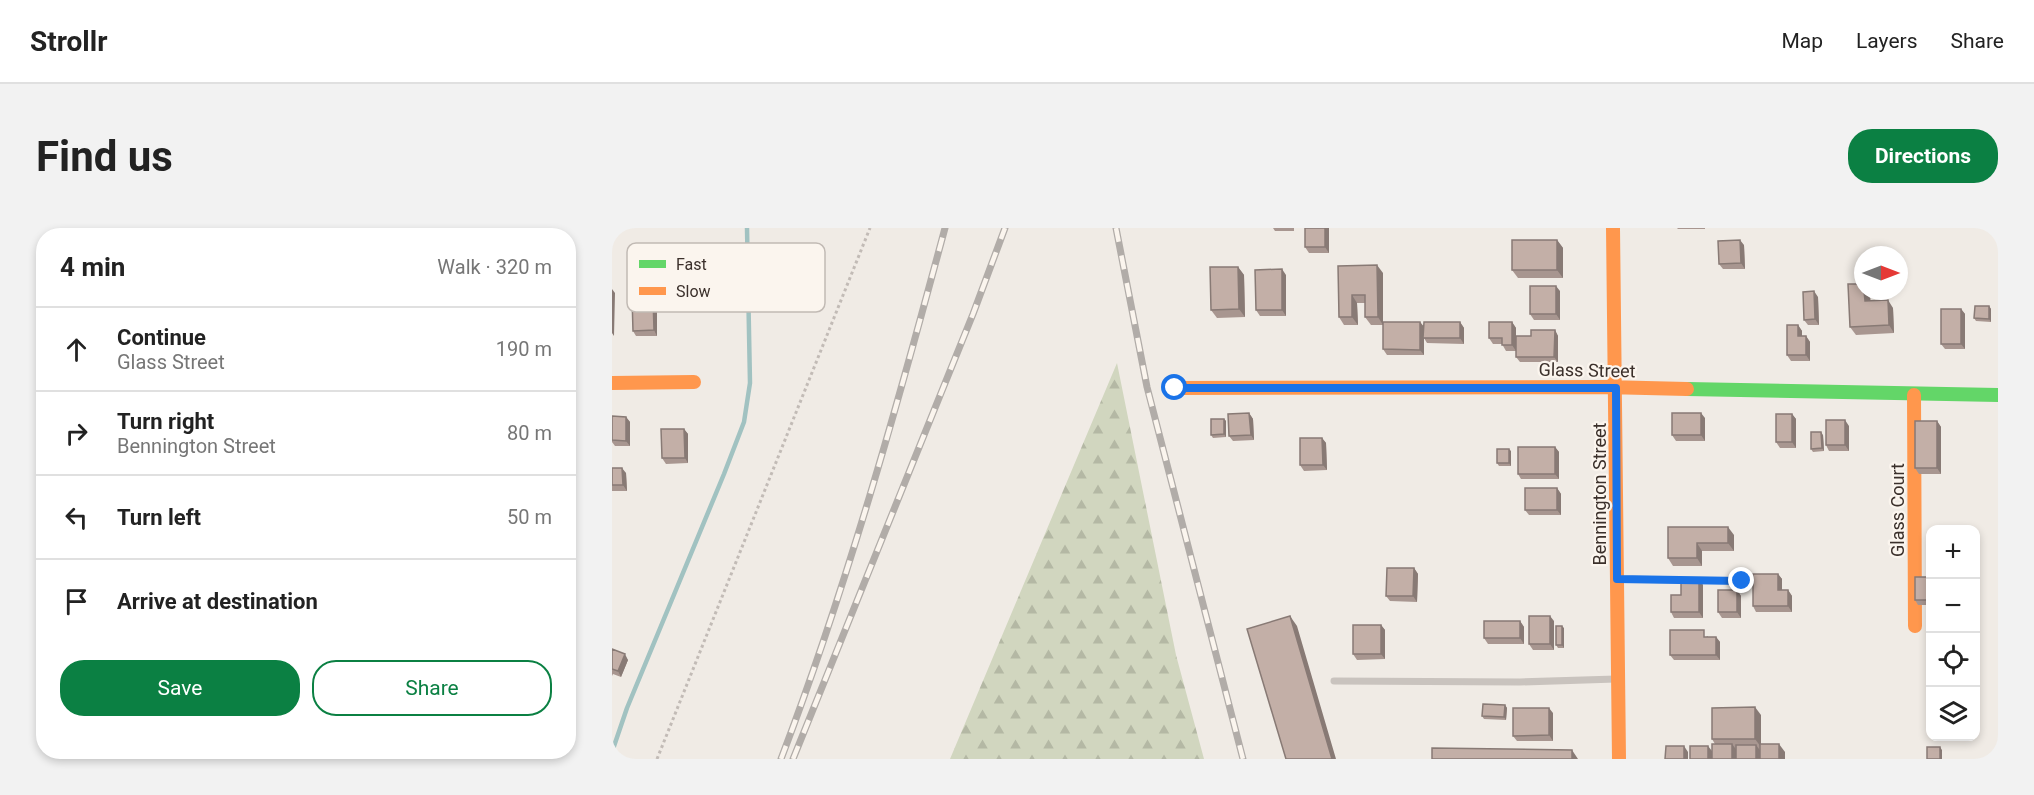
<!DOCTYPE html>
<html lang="en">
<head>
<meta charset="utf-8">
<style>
  body { margin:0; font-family:Roboto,sans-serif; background:#f2f2f2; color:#222 }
  .controls { position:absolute; right:18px; bottom:18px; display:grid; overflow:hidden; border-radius:12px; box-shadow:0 3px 9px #0003 }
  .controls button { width:54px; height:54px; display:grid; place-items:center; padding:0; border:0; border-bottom:2px solid #e0e0e0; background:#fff; color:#222; font:30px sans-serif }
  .compass { position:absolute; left:1242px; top:18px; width:54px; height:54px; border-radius:50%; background:#fff; box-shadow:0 3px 9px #0003; rotate:90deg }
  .stop { position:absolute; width:18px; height:18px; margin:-14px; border:4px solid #1a73e8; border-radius:50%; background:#fff }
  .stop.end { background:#1a73e8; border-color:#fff; box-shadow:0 2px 6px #0008 }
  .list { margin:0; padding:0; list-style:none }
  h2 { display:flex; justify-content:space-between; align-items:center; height:78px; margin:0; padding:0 24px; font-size:26px }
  h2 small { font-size:20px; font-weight:400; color:#767676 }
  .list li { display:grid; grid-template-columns:39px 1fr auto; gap:18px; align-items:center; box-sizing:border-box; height:84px; padding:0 24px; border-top:2px solid #e0e0e0 }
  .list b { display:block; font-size:22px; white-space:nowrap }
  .list p { margin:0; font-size:20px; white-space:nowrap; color:#767676 }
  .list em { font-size:20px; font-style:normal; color:#767676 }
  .actions { display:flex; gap:12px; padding:18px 24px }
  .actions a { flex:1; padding:14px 0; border:2px solid #0b8043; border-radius:24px; text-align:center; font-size:21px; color:#0b8043 }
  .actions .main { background:#0b8043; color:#fff }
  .icon { flex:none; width:33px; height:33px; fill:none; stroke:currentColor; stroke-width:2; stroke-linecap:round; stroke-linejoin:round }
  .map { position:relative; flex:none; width:1386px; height:531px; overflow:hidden; border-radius:24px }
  header { display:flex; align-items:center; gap:36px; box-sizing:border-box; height:84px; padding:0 30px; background:#fff; border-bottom:2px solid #e0e0e0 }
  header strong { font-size:28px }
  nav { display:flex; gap:33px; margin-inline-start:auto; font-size:21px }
  .intro { display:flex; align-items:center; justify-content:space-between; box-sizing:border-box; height:144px; padding:0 36px }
  h1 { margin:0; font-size:42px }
  .button { padding:15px 27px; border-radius:24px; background:#0b8043; color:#fff; font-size:21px; font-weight:700 }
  main { display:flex; gap:36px; padding:0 36px }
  aside { flex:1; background:#fff; border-radius:24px; box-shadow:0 3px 9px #0003 }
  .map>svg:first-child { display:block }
  .forest { fill:url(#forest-firs) }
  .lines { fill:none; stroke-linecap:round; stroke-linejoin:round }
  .stream { stroke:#a1c2c1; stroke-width:4.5 }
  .path { stroke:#c2bbb6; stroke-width:3; stroke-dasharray:3 3; stroke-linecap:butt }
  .lane { stroke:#c9c3be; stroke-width:7 }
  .fast { stroke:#63d668; stroke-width:14 }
  .slow { stroke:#ff974d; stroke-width:14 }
  .rail-casing { stroke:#b1aca8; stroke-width:7 }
  .rail { stroke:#fbf5ee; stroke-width:4.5; stroke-dasharray:14; stroke-linecap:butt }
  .wall { fill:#a89690 }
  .shaded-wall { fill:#887a75 }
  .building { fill:#c3afa7; stroke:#887a75; stroke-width:1.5 }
  .route { stroke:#1a73e8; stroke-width:8 }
  .labels { text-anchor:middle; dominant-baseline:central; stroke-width:4.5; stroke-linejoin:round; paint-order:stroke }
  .street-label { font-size:18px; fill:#3b302b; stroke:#fbf5ee }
  .key { fill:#fbf5ee; stroke:#c1bab4; stroke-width:1.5 }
  .key-label { font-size:16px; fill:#3b302b }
</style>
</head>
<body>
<header>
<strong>Strollr</strong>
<nav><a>Map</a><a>Layers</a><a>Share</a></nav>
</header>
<div class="intro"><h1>Find us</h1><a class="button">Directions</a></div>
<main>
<aside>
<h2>4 min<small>Walk · 320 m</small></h2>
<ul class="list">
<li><svg class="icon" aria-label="ahead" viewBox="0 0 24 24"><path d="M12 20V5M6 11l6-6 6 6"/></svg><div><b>Continue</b><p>Glass Street</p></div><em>190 m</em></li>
<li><svg class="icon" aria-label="right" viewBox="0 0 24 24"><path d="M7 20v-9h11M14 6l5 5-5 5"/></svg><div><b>Turn right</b><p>Bennington Street</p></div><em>80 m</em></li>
<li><svg class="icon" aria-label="left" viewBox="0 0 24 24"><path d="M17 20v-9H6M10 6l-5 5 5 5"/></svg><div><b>Turn left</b></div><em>50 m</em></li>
<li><svg class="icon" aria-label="arrive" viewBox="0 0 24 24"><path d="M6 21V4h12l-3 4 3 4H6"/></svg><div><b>Arrive at destination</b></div></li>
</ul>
<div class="actions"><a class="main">Save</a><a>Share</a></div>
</aside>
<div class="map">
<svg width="1386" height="531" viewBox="0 0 1386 531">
  <defs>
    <pattern id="forest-firs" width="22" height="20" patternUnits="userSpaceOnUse" patternTransform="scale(1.5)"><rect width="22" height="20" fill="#d1d6bf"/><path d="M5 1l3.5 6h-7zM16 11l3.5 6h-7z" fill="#b4b8a4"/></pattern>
  </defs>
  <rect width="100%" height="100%" fill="#f0ebe5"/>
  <!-- forest -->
  <path class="forest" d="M505,135L564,427L592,531H338Z"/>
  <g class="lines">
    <!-- stream -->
    <path class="stream" d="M0,524L15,480L112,246L132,194L138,155L135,0"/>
    <!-- path -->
    <path class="path" d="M45,531L258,0"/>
    <!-- lane -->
    <path class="lane" d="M1008,351L1129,353
      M722,453L908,454L1004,451"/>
    <!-- fast -->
    <path class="fast" d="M1075,161L1386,167"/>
    <!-- slow -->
    <path class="slow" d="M1001,0L1007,531
      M0,155L82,154
      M563,160L993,159L1075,161
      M1302,167L1303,398"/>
    <!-- rail casing -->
    <g class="rail-casing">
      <path id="rail" d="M504,0L535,159L631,531
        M169,531C235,358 285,179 333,0
        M181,531L361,86L393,0"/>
    </g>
    <!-- rail -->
    <use href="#rail" class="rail"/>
  </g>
  <!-- wall -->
  <path class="wall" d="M661,0H682V3H663Z
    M693,0H717V25H697L693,19Z
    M1065,0H1093V1H1066Z
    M945,12L951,20V50H906L900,42Z
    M1132,17L1133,41H1111L1107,36Z
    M726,38L771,45V94H808L812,99L848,94L852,100V116L815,115L812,110V127H775L771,121V97H759L753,89V75H745L746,97H732L727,89Z
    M626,39L632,47L633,89L605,90L599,82Z
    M674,47V88H648L644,82Z
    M948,63V92H922L918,86Z
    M1258,64V72L1281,80L1282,105L1244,107L1238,99Z
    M41,69L45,74V108H24L21,103Z
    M1206,69L1207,97H1196L1192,92Z
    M1377,78L1379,81V94L1364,93L1362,90Z
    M1349,81L1353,86V121H1333L1329,116Z
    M900,94L904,100V108H919L943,102L946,108V134H908L904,129V123H894L890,116H881L877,110Z
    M1186,97L1190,103V108H1194L1198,114V133H1179L1175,127Z
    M637,185L641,191L642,212L621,213L617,208Z
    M1180,186L1184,191V220H1168L1164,214Z
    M0,188L14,189L18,194V218H3L0,214Z
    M1093,190V213H1064L1060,207Z
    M612,191L614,193V209L601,210L599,207Z
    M1325,193L1329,199V246H1307L1303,240Z
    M1237,198V223H1217L1214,217Z
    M72,201L76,206V235L54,236L50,230Z
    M1211,207L1212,223L1201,224L1199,221Z
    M710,210L714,215L715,242L692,243L688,237Z
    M943,219L947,224V251H909L906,246Z
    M899,223V238H887L885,235Z
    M0,240L14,245L15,263H0Z
    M945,260L949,266V287H917L913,282Z
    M1056,299L1122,307V323H1090V338H1061L1056,330Z
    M802,340L806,346L805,374L778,373L774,368Z
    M1166,346L1170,351V362H1176L1180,368V384H1144L1141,378Z
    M1318,349V377H1306L1303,372Z
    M1087,352L1091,357V390H1062L1059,384L1069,367Z
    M1125,362L1129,368V390H1110L1106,384Z
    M908,393L912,399V416H876L872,410Z
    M942,393V422H921L917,416Z
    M769,397L773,402V431L745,432L741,426Z
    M952,400V420H946L944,417Z
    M1096,408V409H1104L1108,414V432H1062L1058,427Z
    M0,421L16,432L9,449L1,446L0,448Z
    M893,477L895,480L894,492L872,491L870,488Z
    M941,485V513H905L901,508Z
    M1149,487V516L1173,524V531H1100L1103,516L1100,511Z"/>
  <!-- shaded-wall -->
  <path class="shaded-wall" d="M713,0H717V25L713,19Z
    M945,12L951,20V50L945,42Z
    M1128,12L1132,17L1133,41L1129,35Z
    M765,37L771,45V97L766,89Z
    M626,39L632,47L633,89L627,81Z
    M670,41L674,47V88L670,82Z
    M944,58L948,63V92L944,86Z
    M0,61L3,65L2,108L0,105Z
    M1202,63L1206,69L1207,97L1203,91Z
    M1252,63H1257L1258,64L1259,81L1253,73Z
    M740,67L745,75L746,97L740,89Z
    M41,69L45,74V108L42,102Z
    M1276,72L1281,80L1282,105L1277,97Z
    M1377,78L1379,81V94L1377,91Z
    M1349,81L1353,86V121L1349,116Z
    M808,94L812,99V127L808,122Z
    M848,94L852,100V116L848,110Z
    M900,94L904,100V123L900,117Z
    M1186,97L1190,103V114L1186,108Z
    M943,102L946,108V134L942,129Z
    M1194,108L1198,114V133L1194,127Z
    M637,185L641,191L642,212L639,207Z
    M1089,185L1093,190V213L1089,207Z
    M1180,186L1184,191V220L1180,214Z
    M14,189L18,194V218L14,213Z
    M612,191L614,193V209L612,206Z
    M1233,192L1237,198V223L1233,217Z
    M1325,193L1329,199V246L1325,240Z
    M72,201L76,206V235L73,230Z
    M1209,204L1211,207L1212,223L1210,220Z
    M710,210L714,215L715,242L711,237Z
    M943,219L947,224V251L943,246Z
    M897,221L899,223V238L897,235Z
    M10,240L14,245L15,263L11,257Z
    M945,260L949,266V287L945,282Z
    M1116,299L1122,307V323L1116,315Z
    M1085,315L1090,323V338L1085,330Z
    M802,340L806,346L805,374L801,368Z
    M1166,346L1170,351V368L1166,362Z
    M1087,352L1091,357V390L1087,384Z
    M1125,362L1129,368V390L1125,384Z
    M1176,362L1180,368V384L1176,378Z
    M678,388L685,398L724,531H720Z
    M938,388L942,393V422L938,416Z
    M908,393L912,399V416L908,410Z
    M769,397L773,402V431L769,426Z
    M950,398L952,400V420L950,417Z
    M1104,409L1108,414V432L1104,427Z
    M13,426L16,432L9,449L6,443Z
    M893,477L895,480L894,492L892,489Z
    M1143,479L1149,487V519L1143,511Z
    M937,480L941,485V513L937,507Z
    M1120,516L1126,524V531H1120Z
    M1167,516L1173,524V531H1167Z
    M1144,517L1150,525V531H1144Z
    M1072,518L1076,524V531H1072Z
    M1096,518L1100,523V531H1096Z
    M1328,519L1330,522V531H1328Z
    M960,522L966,531H960Z"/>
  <!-- building -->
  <path class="building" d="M693,0H713V19H693Z
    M900,12H945V42H900Z
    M1128,12L1129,35L1107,36L1106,13Z
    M765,37L766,89H753V67H740V89H727L726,38Z
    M598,39H626L627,81L599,82Z
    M670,41V82H644L643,42Z
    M1236,56H1251V63H1252L1253,73L1276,72L1277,97L1238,99Z
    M918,58H944V86H918Z
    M1202,63L1203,91L1192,92L1191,64Z
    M20,69H41L42,102L21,103Z
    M1363,78H1377V91L1362,90Z
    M1329,81H1349V116H1329Z
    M771,94H808V122L771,121Z
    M812,94H848V110H811Z
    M877,94H900V117H890V110H877Z
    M1175,97H1186V108H1194V127H1175Z
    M919,102H943L942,129H904V108H919Z
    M637,185L639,207L617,208L616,186Z
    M1060,185H1089V207H1060Z
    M1164,186H1180V214H1164Z
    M0,188L14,189V213L0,212Z
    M599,191H612V206L599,207Z
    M1214,192H1233V217H1214Z
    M1303,193H1325V240H1303Z
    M49,201H72L73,230H50Z
    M1199,204H1209L1210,220L1199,221Z
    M688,210H710L711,237H688Z
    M906,219H943V246H906Z
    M885,221H897V235H885Z
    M0,240H10L11,257H0Z
    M913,260H945V282H913Z
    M1056,299H1116V315H1085V330H1056Z
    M775,340H802L801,368H774Z
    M1141,346H1166V362H1176V378H1141Z
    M1303,349H1318V372H1303Z
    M1069,352H1087V384H1059V367H1069Z
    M1106,362H1125V384H1106Z
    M678,388L720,531H674L635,401Z
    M917,388H938V416H917Z
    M872,393H908V410H872Z
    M741,397H769V426H741Z
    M944,398H950V417H944Z
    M1058,402H1092V409H1104V427H1058Z
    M0,421L13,426L6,443L0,441Z
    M871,476L893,477L892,489L870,488Z
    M1143,479V511H1100V480Z
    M901,480H937V507L901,508Z
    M1100,516H1120V531H1100Z
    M1148,516H1167V531H1148Z
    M1124,517H1144V531H1124Z
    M1054,518H1072V531H1053Z
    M1078,518H1096V531H1078Z
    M1315,519H1328V531H1315Z
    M820,520L960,522V531H820Z"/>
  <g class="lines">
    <!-- route -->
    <path class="route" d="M563,160H1004L1005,351L1130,353"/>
  </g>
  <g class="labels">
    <!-- street labels -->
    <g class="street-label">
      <text transform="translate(975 142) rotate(1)">Glass Street</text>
      <text transform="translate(987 266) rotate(-90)">Bennington Street</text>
      <text transform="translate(1285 282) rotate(-90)">Glass Court</text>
    </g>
  </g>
  <!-- legend -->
  <rect x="15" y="15" width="198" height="69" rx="9" class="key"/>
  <rect x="27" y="32" width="27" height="8" fill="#63d668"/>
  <rect x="27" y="59" width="27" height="8" fill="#ff974d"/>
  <g class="key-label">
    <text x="64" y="42">Fast</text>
    <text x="64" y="69">Slow</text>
  </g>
</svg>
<div class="controls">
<button>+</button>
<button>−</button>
<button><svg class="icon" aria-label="locate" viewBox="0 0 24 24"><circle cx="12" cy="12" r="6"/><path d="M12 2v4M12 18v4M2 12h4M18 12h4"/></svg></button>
<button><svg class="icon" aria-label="layers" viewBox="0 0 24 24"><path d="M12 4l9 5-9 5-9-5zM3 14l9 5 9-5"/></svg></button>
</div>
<svg class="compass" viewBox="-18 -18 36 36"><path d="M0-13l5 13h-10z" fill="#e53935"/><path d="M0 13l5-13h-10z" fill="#767676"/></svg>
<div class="stop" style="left:563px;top:160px"></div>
<div class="stop end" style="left:1130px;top:353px"></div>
</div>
</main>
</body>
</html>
